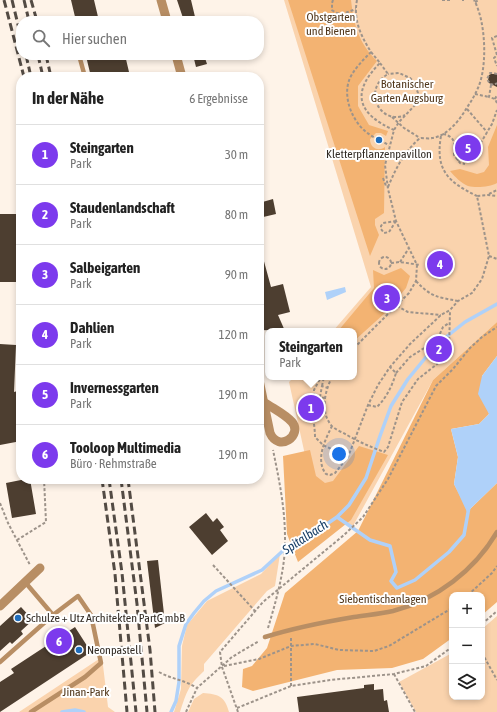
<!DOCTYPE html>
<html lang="de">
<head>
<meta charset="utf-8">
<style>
  body { margin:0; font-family:"Asap Condensed",sans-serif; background:#f2f2f2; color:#222 }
  .controls { position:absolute; right:12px; bottom:12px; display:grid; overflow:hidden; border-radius:8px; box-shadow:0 2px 6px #0003 }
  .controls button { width:36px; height:36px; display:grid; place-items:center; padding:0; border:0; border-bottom:1px solid #e0e0e0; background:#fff; color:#222; font:20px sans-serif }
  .you { position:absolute; left:339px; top:454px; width:14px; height:14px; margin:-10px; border:3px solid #fff; border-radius:50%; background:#1a73e8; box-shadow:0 0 0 6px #1a73e833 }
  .badge { display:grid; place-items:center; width:26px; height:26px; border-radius:50%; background:#7c3aed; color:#fff; font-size:13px; font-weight:700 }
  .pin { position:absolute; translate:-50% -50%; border:2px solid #fff; box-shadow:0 1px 4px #0006 }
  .popup { position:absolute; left:265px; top:328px; width:92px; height:52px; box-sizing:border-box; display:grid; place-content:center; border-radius:8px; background:#fff; filter:drop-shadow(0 1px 3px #0005); font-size:13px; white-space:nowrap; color:#767676 }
  .popup b { font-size:15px; color:#222 }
  .popup::after { content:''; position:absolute; left:50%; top:100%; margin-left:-8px; border:8px solid transparent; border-top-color:#fff }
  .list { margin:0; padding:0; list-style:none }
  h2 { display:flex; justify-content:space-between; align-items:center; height:52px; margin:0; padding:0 16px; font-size:17px }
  h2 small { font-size:13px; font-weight:400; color:#767676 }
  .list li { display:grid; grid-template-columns:26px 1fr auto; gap:12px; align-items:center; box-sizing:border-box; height:60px; padding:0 16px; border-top:1px solid #e0e0e0 }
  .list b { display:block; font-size:15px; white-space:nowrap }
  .list p { margin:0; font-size:13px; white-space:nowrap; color:#767676 }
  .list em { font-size:13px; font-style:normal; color:#767676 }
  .icon { flex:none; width:22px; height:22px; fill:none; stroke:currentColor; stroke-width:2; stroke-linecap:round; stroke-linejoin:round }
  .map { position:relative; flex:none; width:497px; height:712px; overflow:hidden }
  .search { position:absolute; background:#fff; box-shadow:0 2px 6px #0003; left:16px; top:16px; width:248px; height:44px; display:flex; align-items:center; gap:10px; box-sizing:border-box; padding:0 14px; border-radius:16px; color:#767676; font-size:15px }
  .panel { position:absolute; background:#fff; box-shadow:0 2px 6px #0003; left:16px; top:72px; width:248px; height:412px; border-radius:16px }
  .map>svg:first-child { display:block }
  .green { fill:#fad3ad }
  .forest { fill:#f3b372 }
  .water { fill:#afd1f9 }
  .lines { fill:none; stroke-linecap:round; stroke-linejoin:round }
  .stream { stroke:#afd1f9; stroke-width:3.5 }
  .building { fill:#4d3e30 }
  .path { stroke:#9d938a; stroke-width:2; stroke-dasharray:3 2; stroke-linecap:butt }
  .service { stroke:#b88e64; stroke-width:4.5 }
  .minor { stroke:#b88e64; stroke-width:9 }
  .rail { stroke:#534b44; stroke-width:3; stroke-dasharray:8 4; stroke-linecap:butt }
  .poi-dot { fill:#1f6dbc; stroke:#fff; stroke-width:1.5 }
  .labels { text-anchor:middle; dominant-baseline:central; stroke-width:4; stroke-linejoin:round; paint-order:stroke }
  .park-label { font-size:12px; fill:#51371b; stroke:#fff }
  .poi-label { font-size:12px; fill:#322b24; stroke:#fff; text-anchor:start }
  .water-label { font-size:13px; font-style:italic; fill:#153c65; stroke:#fff }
</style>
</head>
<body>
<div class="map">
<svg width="497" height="712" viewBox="0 0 497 712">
  <rect width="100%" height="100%" fill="#fef3e8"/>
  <!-- green -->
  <path class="green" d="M284,0H497V322L433,380L353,526L334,518L321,528L289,382L294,377H354V331H333L371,287Z
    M280,554L275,586L267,591L204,664V671C188,686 187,691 180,712H174L181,689L182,646L187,625L207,601L261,574Z
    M497,616V712H416L399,682L452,653V697H482V629Z
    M102,657L108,707L115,712H19Z
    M203,693C218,694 225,696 229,712H188L194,699Z"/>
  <!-- forest -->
  <path class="forest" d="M288,0H351C354,25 358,42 377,61L358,86V106L369,125L388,131L386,136L381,133H376L370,139C370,148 378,152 385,147L384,213L375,219V225L379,235L370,256Z
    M497,125V183C490,187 476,188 468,186C461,183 455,177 450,171L460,169L477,174L484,172L489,165L488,147Z
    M401,268L410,276L406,288L385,313L354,341V331H338L374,288L373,270L384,275Z
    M497,322V356L482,376L489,414L479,424L451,429L458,457L454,484L468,511L497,483V602L482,615V595H452V638L423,659L392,668L337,670L253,691L242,687L243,669L252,666L267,648L285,593L358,531L433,380Z
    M359,446L388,455L351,520L298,562L287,534L283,456L310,450L316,476L325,483L333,481Z"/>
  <!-- water -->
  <path class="water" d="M345,287L346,292L327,300L325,292Z
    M497,356V483L467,512L454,484L458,457L451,429L479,424L489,414L478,394L482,376Z"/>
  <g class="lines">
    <!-- stream -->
    <path class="stream" d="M337,517L370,540L390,546L396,572L391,581L397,588L415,580L449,552L464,535L469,507
      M62,712L75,710L84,712
      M171,712L176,701L179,682V646L186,624L194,613L204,601L216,591L262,570L287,547L321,528L337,517L349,505L366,478L380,436L391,406L408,379L436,345L465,322L497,304"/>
  </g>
  <!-- building -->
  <path class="building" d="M71,0H94L99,21H76Z
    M177,0H191L196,21H184Z
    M91,55H125L129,72L121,74L122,77H91L86,56Z
    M193,55H204L207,64L196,67Z
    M491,74H497V87L489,83L488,80L489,75Z
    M273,199L276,214L259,218V203Z
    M0,214H17V240H21V282H0Z
    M259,254H262L271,287L283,284L290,312L278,315L285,331L261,330L259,321V318L263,317L259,300Z
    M0,344L16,345L14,392L21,390V441L0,445Z
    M26,479H30L36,514L12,518L6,483Z
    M206,513L213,522L217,518L224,527L220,530L228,541L212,555L189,527Z
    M158,560L165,623L155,628L147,561Z
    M21,607L33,620L21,631L23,634L12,644L10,642L0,651V626Z
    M75,627L91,652L0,712V682L14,673L11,669Z
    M374,684V690L383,689L384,701L387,700L389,712H299L297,697L364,688V685Z"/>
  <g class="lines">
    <!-- path -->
    <path class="path" d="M333,0L332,3V10C340,17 347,12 356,9
      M357,0C353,20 361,36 371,52C363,60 355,68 350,78C342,96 352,120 365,131C372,137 381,141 389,145
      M442,0H450
      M462,0H464
      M475,2L479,0
      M497,36L492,38L497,55L494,58L497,66
      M371,52L380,63C350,93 358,114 394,130
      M380,63L388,74C361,90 381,126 405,115
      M497,74L493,73H490L487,79L490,84L494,85L497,83
      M491,85L489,97L495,99L497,103
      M475,94L489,97
      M495,99L497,95
      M467,109L487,132
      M392,117L404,128L420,138
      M443,134C457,137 454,145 454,155L460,163L465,164
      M441,136C435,170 448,182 477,196
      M457,160L468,157L480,144L492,124L497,110
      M383,178L386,186
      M388,187C396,168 404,152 420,138C424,138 429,139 432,138C447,136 459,121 466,109C470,103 474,97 477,90C488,69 486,21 474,0
      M489,194L497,190
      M396,221L389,232L384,233L381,229V226L383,223Z
      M489,256L497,259
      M379 263a6 6 0 1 1 12 0a6 6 0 1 1-12 0Z
      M400,262L409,248
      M391,263L400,262L420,265
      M416,281C431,297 437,297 458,301
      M397,306L408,312L441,315
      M354,348L409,293L416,281L417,265L396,221L388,189L385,165L394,130L399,122L416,104L418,93L414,82L410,78L399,73L388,74
      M396,373L410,357L437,340L443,327L449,323
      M332,377C325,391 320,411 331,425C334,429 342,432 347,435C359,442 371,447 384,452L388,447L402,402L418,379L446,357L449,351L450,311
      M322,386L324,377
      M325,398L320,397L322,386L328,388
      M368,405L377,407C387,397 392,386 396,373L390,367
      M313,411L314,390L321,377
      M325,411H313C313,420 315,428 315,437L323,445L348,457
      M332,426C325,440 315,460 326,474L330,475L335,473L348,457L368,405L378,385L390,367L410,344L441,315L450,310L458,301L472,293L482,279L489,256L477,196L488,195L497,196
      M0,503L8,523L30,565
      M17,540L46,522L44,479
      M213,565L255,611
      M468,595L492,573L497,566
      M482,624L497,611
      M268,628C276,601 286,567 285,538C285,508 279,479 273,450
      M482,653L497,680
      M224,666L259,659L291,646L315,644L339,650L374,651L389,646L452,608
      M159,672C171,679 185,680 197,688
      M394,674L415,712
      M291,686V638
      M237,708L291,686L330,680L394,674L426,666L452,647
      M186,712L197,688L232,657L259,641
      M238,712L222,667L220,652L263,602L344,535L363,517L388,479L436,386L453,369L470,348L482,337L497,327"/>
    <!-- service -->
    <path class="service" d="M79,55L85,77
      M265,637C294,628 324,622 354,617C367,615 380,614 393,611C436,600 475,570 497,532
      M0,662L53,615L25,582
      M31,712L85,677L101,663L91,615L78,596L53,615"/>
    <!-- minor -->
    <path class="minor" d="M161,0L167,21
      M176,55L182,77
      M259,380L270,433C279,453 303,435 292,422C285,414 272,408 264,402
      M0,606L40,568"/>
    <!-- rail -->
    <path class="rail" d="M4,0L24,77
      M12,0L21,37
      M24,0L29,21
      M31,0L37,21
      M26,55L31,77
      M38,55L43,77
      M46,55L51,77
      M102,479L115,574L127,712
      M109,479L122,573L136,712
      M121,479L137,604L147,712
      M128,479L150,650L155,712"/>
  </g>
  <!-- markers -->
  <g class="poi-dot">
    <circle cx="379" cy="140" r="4"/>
    <circle cx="18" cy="618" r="4"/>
    <circle cx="79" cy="650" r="4"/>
  </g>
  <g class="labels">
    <!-- park labels -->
    <g class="park-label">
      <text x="331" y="17">Obstgarten<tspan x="331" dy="14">und Bienen</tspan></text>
      <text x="407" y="84">Botanischer<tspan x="407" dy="14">Garten Augsburg</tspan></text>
      <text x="383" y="599">Siebentischanlagen</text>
      <text x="86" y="692">Jinan-Park</text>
    </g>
    <!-- poi labels -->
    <g class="poi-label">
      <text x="379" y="154" text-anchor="middle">Kletterpflanzenpavillon</text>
      <text x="26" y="618">Schulze + Utz Architekten PartG mbB</text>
      <text x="87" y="650">Neonpastell</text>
    </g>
    <!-- water labels -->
    <g class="water-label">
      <text transform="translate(305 537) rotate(-33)">Spitalbach</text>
    </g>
  </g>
</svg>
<div class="controls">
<button>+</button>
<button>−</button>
<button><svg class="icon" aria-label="layers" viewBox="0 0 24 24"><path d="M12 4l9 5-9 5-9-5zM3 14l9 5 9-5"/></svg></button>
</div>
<div class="you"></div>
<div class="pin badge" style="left:311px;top:408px">1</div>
<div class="popup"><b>Steingarten</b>Park</div>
<div class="pin badge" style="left:439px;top:349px">2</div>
<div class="pin badge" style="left:387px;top:298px">3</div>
<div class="pin badge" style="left:440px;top:264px">4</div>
<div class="pin badge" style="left:468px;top:148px">5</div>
<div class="pin badge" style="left:59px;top:641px">6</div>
<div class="search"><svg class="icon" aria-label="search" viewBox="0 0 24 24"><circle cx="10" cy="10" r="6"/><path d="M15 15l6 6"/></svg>Hier suchen</div>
<section class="panel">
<h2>In der Nähe<small>6 Ergebnisse</small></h2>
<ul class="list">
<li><span class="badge">1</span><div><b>Steingarten</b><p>Park</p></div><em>30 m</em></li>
<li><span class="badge">2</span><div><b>Staudenlandschaft</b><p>Park</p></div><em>80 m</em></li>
<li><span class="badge">3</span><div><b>Salbeigarten</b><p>Park</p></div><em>90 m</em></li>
<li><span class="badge">4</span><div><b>Dahlien</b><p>Park</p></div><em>120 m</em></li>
<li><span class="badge">5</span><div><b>Invernessgarten</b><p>Park</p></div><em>190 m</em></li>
<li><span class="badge">6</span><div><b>Tooloop Multimedia</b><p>Büro · Rehmstraße</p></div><em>190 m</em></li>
</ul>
</section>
</div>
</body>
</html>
